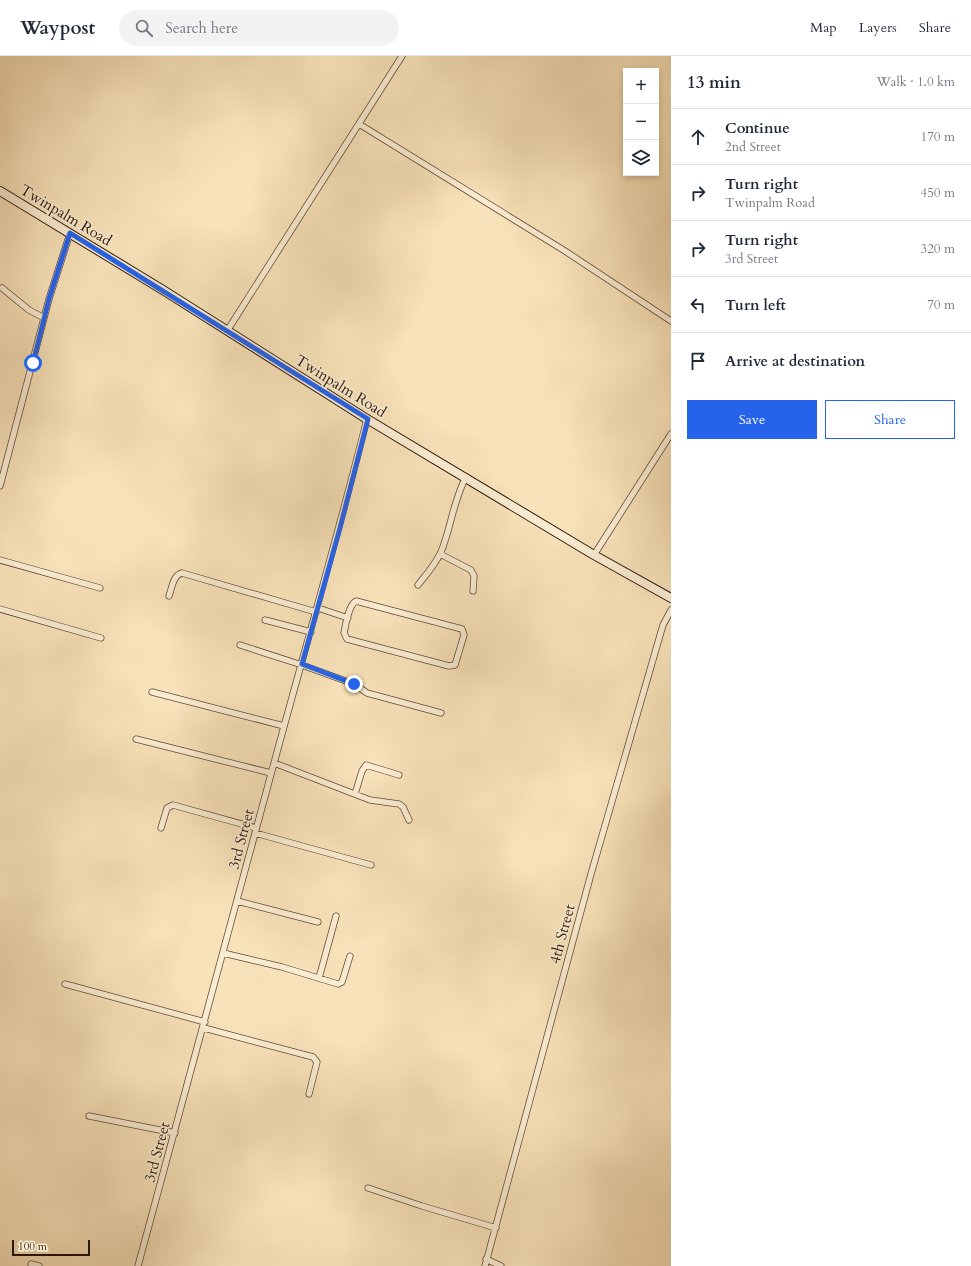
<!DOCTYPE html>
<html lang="en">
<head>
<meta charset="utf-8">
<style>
  body { margin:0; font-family:Cardo,serif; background:#f2f2f3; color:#1f2937 }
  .controls { position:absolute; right:12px; top:12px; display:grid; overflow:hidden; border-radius:0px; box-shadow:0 2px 6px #0003 }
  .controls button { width:36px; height:36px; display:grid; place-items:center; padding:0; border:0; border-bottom:1px solid #e0e1e3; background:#fff; color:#1f2937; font:20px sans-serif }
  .scale { position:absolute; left:12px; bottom:10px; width:78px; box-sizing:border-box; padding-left:4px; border:2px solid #2c180a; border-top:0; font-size:11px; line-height:14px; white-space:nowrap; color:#2c180a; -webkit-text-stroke:3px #faecd2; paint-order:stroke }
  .stop { position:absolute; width:12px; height:12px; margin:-9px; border:3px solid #2563eb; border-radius:50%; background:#fff }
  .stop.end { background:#2563eb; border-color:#fff; box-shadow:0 1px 4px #0008 }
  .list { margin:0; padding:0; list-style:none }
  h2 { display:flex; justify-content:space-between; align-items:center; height:52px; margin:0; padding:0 16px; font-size:17px }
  h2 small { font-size:13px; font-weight:400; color:#747a83 }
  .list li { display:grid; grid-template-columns:26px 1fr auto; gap:12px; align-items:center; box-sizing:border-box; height:56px; padding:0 16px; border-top:1px solid #e0e1e3 }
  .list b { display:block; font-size:15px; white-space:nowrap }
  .list p { margin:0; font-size:13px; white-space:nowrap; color:#747a83 }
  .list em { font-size:13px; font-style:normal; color:#747a83 }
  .actions { display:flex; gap:8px; padding:12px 16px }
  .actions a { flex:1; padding:9px 0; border:1px solid #2563eb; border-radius:0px; text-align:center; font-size:14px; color:#2563eb }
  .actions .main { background:#2563eb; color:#fff }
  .icon { flex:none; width:22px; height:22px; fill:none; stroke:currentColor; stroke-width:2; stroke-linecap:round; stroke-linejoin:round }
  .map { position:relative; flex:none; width:671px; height:1210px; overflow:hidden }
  header { display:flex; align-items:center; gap:24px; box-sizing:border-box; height:56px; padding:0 20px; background:#fff; border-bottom:1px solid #e0e1e3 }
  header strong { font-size:19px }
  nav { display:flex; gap:22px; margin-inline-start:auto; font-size:14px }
  .search { width:280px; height:36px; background:#f2f2f3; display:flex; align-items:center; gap:10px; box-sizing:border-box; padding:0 14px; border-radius:22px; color:#747a83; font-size:15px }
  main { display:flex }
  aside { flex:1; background:#fff }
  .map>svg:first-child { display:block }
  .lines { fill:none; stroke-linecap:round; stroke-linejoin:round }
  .minor-casing { stroke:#5f4a36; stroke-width:7 }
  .secondary-casing { stroke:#2c180a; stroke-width:10 }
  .minor { stroke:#faecd2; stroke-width:5.5 }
  .secondary { stroke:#faecd2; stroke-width:8 }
  .route { stroke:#2563eb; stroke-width:5 }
  .labels { text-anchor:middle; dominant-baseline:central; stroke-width:3; stroke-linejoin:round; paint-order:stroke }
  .street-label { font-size:15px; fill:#2c180a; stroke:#faecd2 }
</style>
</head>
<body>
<header>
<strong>Waypost</strong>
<div class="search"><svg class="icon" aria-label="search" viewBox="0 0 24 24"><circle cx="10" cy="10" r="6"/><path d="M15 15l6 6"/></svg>Search here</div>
<nav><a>Map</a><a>Layers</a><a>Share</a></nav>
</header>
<main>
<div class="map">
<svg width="671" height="1210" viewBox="0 0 671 1210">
  <rect width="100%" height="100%" fill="#f8e2b9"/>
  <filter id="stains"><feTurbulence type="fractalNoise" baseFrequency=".005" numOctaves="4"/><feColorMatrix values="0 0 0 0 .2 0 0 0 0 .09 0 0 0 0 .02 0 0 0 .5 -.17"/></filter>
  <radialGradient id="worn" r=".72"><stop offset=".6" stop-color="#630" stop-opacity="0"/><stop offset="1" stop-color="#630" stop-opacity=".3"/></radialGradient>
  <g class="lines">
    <!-- minor casing -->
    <g class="minor-casing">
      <path id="minor" d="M359,68L565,195L671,265
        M2,232L29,254L44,262
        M227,275L402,0
        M0,430L49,243L70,177
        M440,498L471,514L474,520L473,535
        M594,499L671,378
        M0,504L100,532
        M418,529C426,519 435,509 441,496C451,472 453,445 466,421
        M169,540C172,532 173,519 182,517L316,556
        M356,545L462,573L464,579L455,609L449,610L347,583L344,577C346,568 348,550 356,545Z
        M318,552L348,562
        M0,553L101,582
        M265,564L311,576
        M240,589L302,609L354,628L367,637L441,657
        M152,636L284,670
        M136,683L271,717
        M274,707L370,744L399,748L403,751L409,764
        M355,738L362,715L366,709L399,719
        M161,772L167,752L173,749L256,772
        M255,777L371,809
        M237,845L318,866
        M223,897L282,911L338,928L342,926L350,900
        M319,922L336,860
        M65,928L205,966
        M204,972L313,1001L317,1006L309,1038
        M89,1060L175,1077
        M368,1132L422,1150L496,1172
        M486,1203L501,1210
        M31,1208L39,1210
        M138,1210C182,1051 223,892 267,733C300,610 336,487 367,363
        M485,1210L591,818L663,569L671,554"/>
    </g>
    <!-- secondary casing -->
    <g class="secondary-casing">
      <path id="secondary" d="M0,135L163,234L367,363L594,499L671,542"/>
    </g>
    <!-- minor -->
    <use href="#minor" class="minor"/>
    <!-- secondary -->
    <use href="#secondary" class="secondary"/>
  </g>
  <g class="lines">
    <!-- route -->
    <path class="route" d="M33,307L49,243L70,177L368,363L340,472L302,608L354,628"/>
  </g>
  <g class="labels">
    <!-- street labels -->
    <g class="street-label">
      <text transform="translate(66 159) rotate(31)">Twinpalm Road</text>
      <text transform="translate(341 330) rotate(32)">Twinpalm Road</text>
      <text transform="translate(241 783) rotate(-75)">3rd Street</text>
      <text transform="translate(562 878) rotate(-75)">4th Street</text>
      <text transform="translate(157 1096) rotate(-75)">3rd Street</text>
    </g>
  </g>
  <rect width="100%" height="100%" filter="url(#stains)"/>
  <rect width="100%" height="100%" fill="url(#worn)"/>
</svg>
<div class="controls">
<button>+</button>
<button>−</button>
<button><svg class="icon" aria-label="layers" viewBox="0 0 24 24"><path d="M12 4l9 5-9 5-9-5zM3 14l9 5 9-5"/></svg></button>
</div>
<div class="scale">100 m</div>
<div class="stop" style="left:33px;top:307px"></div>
<div class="stop end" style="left:354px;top:628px"></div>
</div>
<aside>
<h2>13 min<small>Walk · 1.0 km</small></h2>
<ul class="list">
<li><svg class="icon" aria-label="ahead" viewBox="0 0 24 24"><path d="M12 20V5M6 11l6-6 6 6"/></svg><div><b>Continue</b><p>2nd Street</p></div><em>170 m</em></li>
<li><svg class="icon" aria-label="right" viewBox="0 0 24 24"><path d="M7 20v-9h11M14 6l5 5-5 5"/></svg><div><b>Turn right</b><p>Twinpalm Road</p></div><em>450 m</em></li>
<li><svg class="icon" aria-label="right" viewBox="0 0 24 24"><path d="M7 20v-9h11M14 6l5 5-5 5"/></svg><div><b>Turn right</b><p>3rd Street</p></div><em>320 m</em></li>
<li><svg class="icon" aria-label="left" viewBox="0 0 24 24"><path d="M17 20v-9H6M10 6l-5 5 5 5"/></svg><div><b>Turn left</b></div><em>70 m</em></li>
<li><svg class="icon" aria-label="arrive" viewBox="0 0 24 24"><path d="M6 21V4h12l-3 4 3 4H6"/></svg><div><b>Arrive at destination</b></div></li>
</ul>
<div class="actions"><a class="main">Save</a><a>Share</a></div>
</aside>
</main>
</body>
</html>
